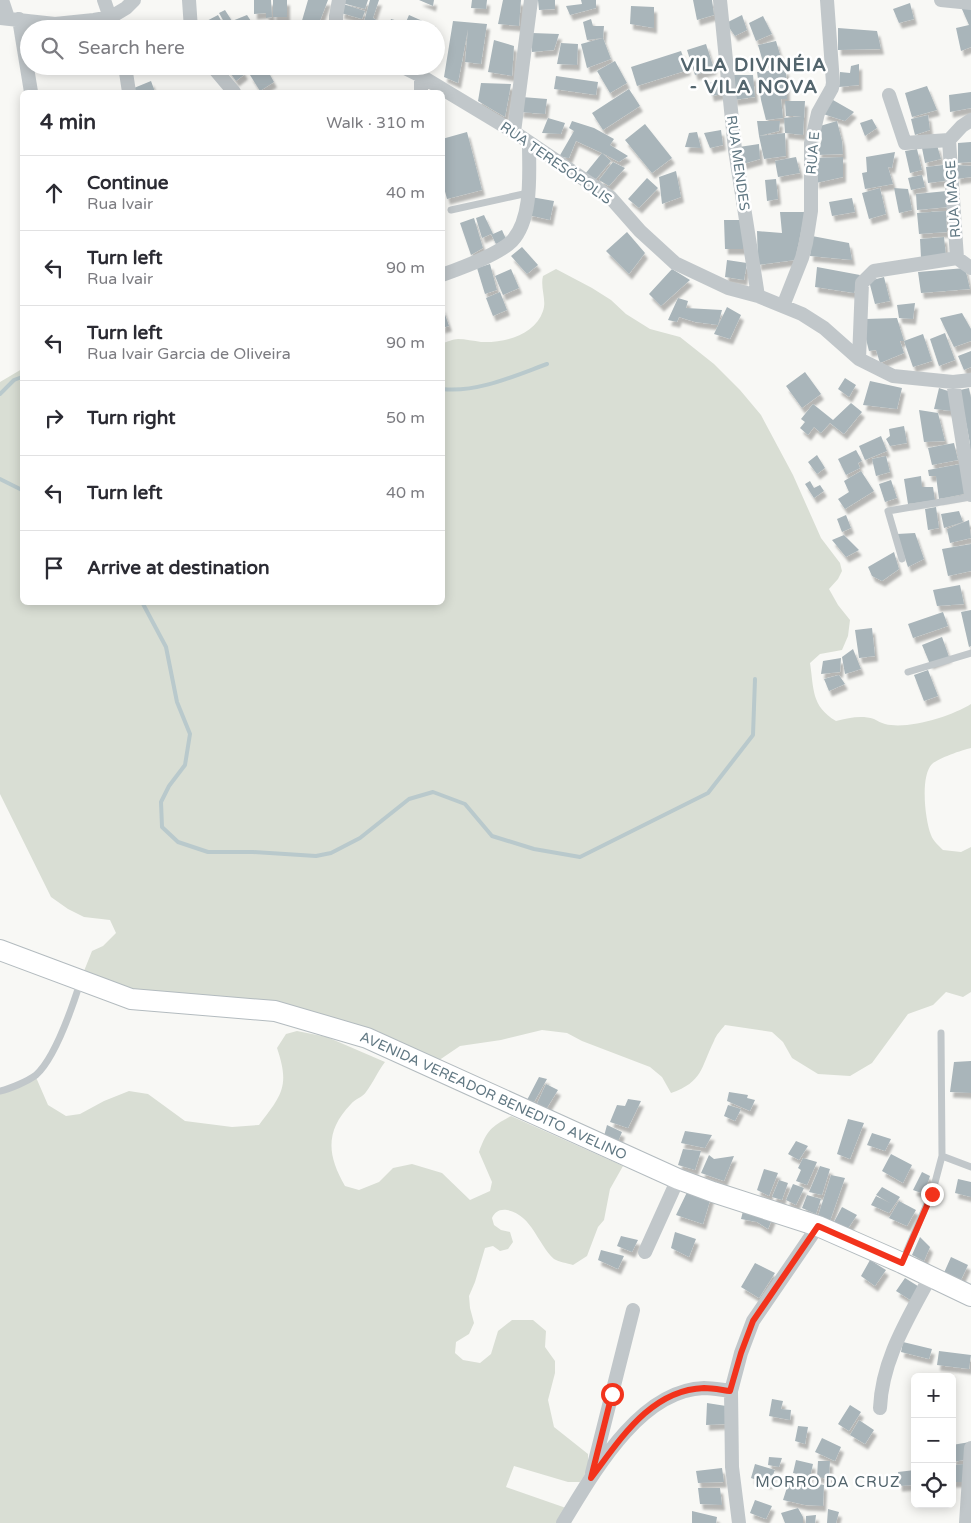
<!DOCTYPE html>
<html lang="en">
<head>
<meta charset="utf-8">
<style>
  body { margin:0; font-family:"Varela Round",sans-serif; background:#f7f7f7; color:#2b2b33 }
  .controls { position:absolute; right:15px; bottom:15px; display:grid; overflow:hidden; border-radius:8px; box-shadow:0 2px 12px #0003 }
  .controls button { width:45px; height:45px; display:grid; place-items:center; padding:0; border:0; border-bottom:1px solid #e1e1e2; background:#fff; color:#2b2b33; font:25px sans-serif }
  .stop { position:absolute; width:15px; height:15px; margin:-11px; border:4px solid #f2331c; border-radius:50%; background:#fff }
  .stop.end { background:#f2331c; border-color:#fff; box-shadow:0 1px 5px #0008 }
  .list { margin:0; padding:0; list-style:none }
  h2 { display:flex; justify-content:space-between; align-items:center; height:65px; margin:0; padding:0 20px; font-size:21px }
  h2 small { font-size:16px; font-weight:400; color:#7c7c81 }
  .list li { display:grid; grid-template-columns:32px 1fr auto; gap:15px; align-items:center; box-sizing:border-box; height:75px; padding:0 20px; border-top:1px solid #e1e1e2 }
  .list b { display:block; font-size:19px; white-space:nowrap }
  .list p { margin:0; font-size:16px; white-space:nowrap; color:#7c7c81 }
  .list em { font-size:16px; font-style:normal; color:#7c7c81 }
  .icon { flex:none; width:28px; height:28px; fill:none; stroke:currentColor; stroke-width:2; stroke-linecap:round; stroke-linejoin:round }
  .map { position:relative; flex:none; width:971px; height:1523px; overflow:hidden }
  .search { position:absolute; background:#fff; box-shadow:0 2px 12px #0003; left:20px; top:20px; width:425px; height:55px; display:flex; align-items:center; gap:12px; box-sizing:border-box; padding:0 18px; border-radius:28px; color:#7c7c81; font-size:19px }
  .panel { position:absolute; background:#fff; box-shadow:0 2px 12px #0003; left:20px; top:90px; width:425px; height:515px; border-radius:8px }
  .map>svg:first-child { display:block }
  .green { fill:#d9ded4 }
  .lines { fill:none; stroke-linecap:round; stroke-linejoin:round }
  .stream { stroke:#b9c9cc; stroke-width:4 }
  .building { fill:#a9b5ba; filter:url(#shadow) }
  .secondary-casing { stroke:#b3bbbf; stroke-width:22 }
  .lane { stroke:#c1c7ca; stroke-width:7 }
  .street { stroke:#c1c7ca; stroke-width:14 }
  .secondary { stroke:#fff; stroke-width:20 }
  .route { stroke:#f2331c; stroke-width:6 }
  .labels { text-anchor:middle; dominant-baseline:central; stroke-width:5; stroke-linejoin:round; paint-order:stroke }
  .street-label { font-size:14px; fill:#617883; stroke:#fff }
  .neighbourhood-label { font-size:15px; letter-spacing:1px; fill:#53656d; stroke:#fff }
  .district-label { font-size:19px; font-weight:bold; letter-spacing:1px; fill:#53656d; stroke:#fff }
</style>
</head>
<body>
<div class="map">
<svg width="971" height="1523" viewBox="0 0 971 1523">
  <defs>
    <filter id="shadow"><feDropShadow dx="3" dy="5.5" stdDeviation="1" flood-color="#0004"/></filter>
  </defs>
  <rect width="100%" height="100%" fill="#f8f8f5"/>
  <!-- green -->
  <path class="green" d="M556,269L592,288L611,300L626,314L650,329L680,337L714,364L740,390L761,415L793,475L821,538L840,563L842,571L838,579L829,589L838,605L850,620L848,636L842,650L820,654L810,663C814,689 811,706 836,721C849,718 861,715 874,719C878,721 881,723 885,724C908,730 952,716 971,704V748C962,750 939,758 932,764C920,776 925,820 931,835C933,841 939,846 943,850L961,852L971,847V992L963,997L946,992L933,1005L908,1014L872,1063L850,1076L818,1074L792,1058L783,1042L772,1032L725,1025C721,1030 716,1035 714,1041C701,1067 703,1082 671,1093L662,1077L650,1067L582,1041L567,1033L542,1030L501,1040L460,1046L429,1067L367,1038L80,981L92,951L103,946L116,933L110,920L84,917L68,909L51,897L0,794V382L22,369V602H442L443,343C447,342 453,339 458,339C465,339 474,341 481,342C505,343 535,335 543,311C547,300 540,288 543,276Z
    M297,1031L327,1037L385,1062C378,1071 373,1083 366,1092C363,1097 355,1099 351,1104C325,1131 327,1155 345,1186L359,1190L379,1182L393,1168L412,1164L442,1173L470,1200L490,1191L492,1182L479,1152C487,1130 491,1127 511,1116L623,1166L610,1189L604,1220L598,1227L587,1256L573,1265C567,1263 559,1262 554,1259C537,1243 532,1215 507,1210C499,1209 495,1212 492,1218L494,1225L501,1230L510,1232L513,1242L508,1249L500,1251L493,1246L485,1248L475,1282L469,1296L470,1308L474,1323L469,1334L456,1342L455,1353L463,1360L480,1363L491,1354L498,1331L512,1320H533L546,1331L545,1347L555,1361V1373L548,1400L554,1427L588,1454V1470L580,1482H568L514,1466L506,1487L566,1508L557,1523H0V1091L35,1075L48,1105L66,1116L80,1114L104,1101L129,1091L148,1094L185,1121L232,1127L259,1125C282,1095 290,1086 277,1048L286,1034Z"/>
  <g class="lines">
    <!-- stream -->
    <path class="stream" d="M442,389C477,393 514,376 547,364
      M0,394L14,380L22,377
      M0,479L22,490
      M142,602L166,647L177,702L190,734L185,765L169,786L161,802L162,827L178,842L208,852H253L316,856L331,853L360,838L409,799L433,792L465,804L492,836L534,849L580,857L708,793L753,735L755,679"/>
  </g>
  <!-- building -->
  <path class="building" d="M254,0H271L272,17L266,18V13L254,14Z
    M273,0H287V17H273Z
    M308,0H328L318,26L301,24Z
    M343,0H368L365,9L342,3Z
    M370,0H379L373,18L383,24L382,29H362Z
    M419,0H434L433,6Z
    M472,0H487L486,9L471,8Z
    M503,0H521L519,26L498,24Z
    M538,0H555V9L539,10Z
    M581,0H596V8L570,15L566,6L582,4Z
    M693,0H712L714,15L697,20Z
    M910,3L914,19L899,23L893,9Z
    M343,4L365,11L362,19L341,13Z
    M631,6L654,7V28L630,24Z
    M961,7L971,9V47L961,51L956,28L969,25Z
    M225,10L232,21L247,15L251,21L234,29H228L219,13Z
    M218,15L226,29H201L199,25Z
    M409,15L436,27L435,29H403Z
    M742,15L747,30L735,36L726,23Z
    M763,16L772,34L756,41L749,23Z
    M391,19L398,21L397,29H388Z
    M591,19L593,26H604L603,38L587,40L583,22Z
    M453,21L487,24L481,64L465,62L468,29L458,83L444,77Z
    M838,28L877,31L881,49L838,50Z
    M532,33L559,34L554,50L532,52Z
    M603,38L611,59L587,68L581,44Z
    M494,40L514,46L512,76L488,72Z
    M776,41L781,58L763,62L758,45Z
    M561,43L578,44L577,65L557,64Z
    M706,44L714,69L695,75L687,50Z
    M681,51L688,70L637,86L631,67Z
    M615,61L627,83L610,93L597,71Z
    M859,64V85L839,87L840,72L850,73L851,66Z
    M228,66H240L245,74L236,81L226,67Z
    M265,66L274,82L260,91L250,75Z
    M786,69L787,99H781L783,118L766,120L761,100L757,72Z
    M732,75H753L755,97L734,100Z
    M556,76L598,82L596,95L554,89Z
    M151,81L155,92H136L134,88Z
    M719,81L722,94L711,96L708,83Z
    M481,83L511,84L505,117L478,101Z
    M927,86L937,110L912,117L905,93Z
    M629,89L640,106L603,130L592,113Z
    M971,92V108L950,112L949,95Z
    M522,97L547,99L545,114L520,112Z
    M833,100L854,112L845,121L823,114Z
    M785,101H805L803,135L785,133L784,118L802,116H786Z
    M928,115L930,130L915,135L911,119Z
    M548,118L565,123L561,134L542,133Z
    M872,119L877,128L865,136L860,123Z
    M572,121L594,128L614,139L610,145L628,156L619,162L602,153L611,161L596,179L585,174L602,153L576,141L569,158L559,157L574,131L569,128Z
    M757,121H780L779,131L759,136Z
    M837,121L842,141L843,154L817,155L822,139L820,126Z
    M645,124L672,158L652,173L625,140Z
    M721,130L723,145L710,148L704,133Z
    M467,132L482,190L447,199L442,180V139Z
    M697,132L701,148L685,147L689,133Z
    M785,133L786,156L764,159L759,136Z
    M971,142V162L958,163V143Z
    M759,144L760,159L743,164L739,147Z
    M937,145L941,159L925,163L922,148Z
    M917,149L922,170L910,173L905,151Z
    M895,152L892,168L888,167L893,184L865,189L862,173L867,172L866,157Z
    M796,157L800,173L778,177L775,161Z
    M843,157V177L816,183V158Z
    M613,162L625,168L609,186L599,180Z
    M943,165L945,181L928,183L926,167Z
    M957,165L971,166V177L957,179Z
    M676,171L681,197L662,204L659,177Z
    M922,175L925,187L911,190L908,178Z
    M647,178L658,188L639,208L628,199Z
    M776,179L778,199L767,201L765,180Z
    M880,188L886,214L869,219L862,193Z
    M894,188L908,189L912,210L899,213Z
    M947,191L949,207L917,210L916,194Z
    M531,197L554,201L550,220L528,215Z
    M852,198L855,212L832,216L829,202Z
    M946,211L947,232L919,234L917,213Z
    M780,212H805L795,260L758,265L757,231L782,233Z
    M484,215L493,234L502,230L506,239L496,244L491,234L482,238L476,218Z
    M474,218L483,248L471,255L460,223Z
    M724,220H743V249H725Z
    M627,232L645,253L629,274L606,251Z
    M812,236L849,243L852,260L810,256Z
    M944,237L946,256L921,258L920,239Z
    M522,247L538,265L527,274L511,256Z
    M727,260L747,263L744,280L725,277Z
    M490,264L497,290L485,294L477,268Z
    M817,267L860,275L854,293L815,287Z
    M965,268L970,289L921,293L918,272Z
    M511,269L519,288L503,295L495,276Z
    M672,269L690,280L661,306L649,294Z
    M884,277L890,301L875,304L869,281Z
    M500,292L507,310L493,316L486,298Z
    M678,298L688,301L686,308L722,310L718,325L695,322L679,317L677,322L668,320Z
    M915,303L913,319L899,318L897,305Z
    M442,306L449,326L442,328Z
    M727,307L741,315L730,339L714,334Z
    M962,313L971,329V341L954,347L940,318Z
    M897,318L904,341H900L904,353L880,363L876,350L869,351L865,335L866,319Z
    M945,333L955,360L939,366L930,339Z
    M923,334L932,361L913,367L904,341Z
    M971,351V367L964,370L958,356Z
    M805,372L821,394L802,408L786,386Z
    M845,378L856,385L849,397L838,389Z
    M870,381L902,388L897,409L863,405Z
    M939,388L951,392L952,411L934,409Z
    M969,388L971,398V451L967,444H970L960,390Z
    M851,403L862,412L844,434L830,423L821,433L814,427L808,435L800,428L805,422L801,419L813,404L833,420Z
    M919,410L938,413L945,441L924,442Z
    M904,426L907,443L890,446L886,439L890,436L889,429Z
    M881,436L887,451L865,460L859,446Z
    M954,443L958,460L932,465L928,448Z
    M856,450L862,461L858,463L860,468L846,475L838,459Z
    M817,455L825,468L817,474L808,462Z
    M886,456L890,472L876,476L872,459Z
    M966,463L964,494L939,499L936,476H929L928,470Z
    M861,471L874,491L845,509L838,499L849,492L844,481Z
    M921,476L922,487H933L935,500L908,504L904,479Z
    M891,480L897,498L885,502L879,484Z
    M810,481L814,488L820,485L824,491L814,498L805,484Z
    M936,507L939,528L928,530L925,509Z
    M959,511L963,522L944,528L941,514Z
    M846,515L851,528L842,532L837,519Z
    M969,520L971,538L950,543L947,529Z
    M915,533L924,559L908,567L897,534Z
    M844,535L859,550L846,557L832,540Z
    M971,544V571L948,576L942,549Z
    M894,552L899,569L882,581L872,576L868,567Z
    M960,585L964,604L937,606L933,590Z
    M971,610V646L969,647L961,612Z
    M943,612L948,626L913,638L908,624Z
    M872,628L875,656L859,658L855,630Z
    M942,637L949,657L930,664L922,645Z
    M853,649L861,669L845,674L842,657Z
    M841,658L840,672L821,674L823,661Z
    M928,670L938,696L924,701L914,675Z
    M839,675L845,684L829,691L824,679Z
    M971,1061V1093L950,1092L954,1062Z
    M539,1077L547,1079L533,1104L527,1100Z
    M546,1084L558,1090L545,1111L536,1106Z
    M729,1092L748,1095L747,1098L755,1100L750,1111L727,1101Z
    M628,1099L641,1101L628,1128L610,1122L617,1105L625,1106Z
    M728,1105L741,1109L735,1121L724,1116Z
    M848,1119L864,1123L850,1159L837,1154Z
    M607,1125L622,1132L617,1144L603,1140Z
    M685,1131L712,1135L705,1148L681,1143Z
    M872,1133L891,1139L885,1151L867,1145Z
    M796,1141L808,1146L799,1160L788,1154Z
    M683,1149L701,1151L695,1170L678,1165Z
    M891,1154L912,1165L903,1183L882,1171Z
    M709,1155L714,1159L734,1156L724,1181L701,1173Z
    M803,1158L817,1162L807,1185L796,1181L801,1170L798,1168Z
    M820,1166L830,1169L822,1195L809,1192Z
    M764,1169L778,1173L769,1196L757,1190Z
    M922,1172L930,1176L924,1194L913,1190Z
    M831,1175L845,1178L830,1221L818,1216Z
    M958,1179L971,1182V1197L955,1193Z
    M779,1180L788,1183L782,1200L772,1197Z
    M793,1184L804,1188L796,1205L786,1200Z
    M690,1186L712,1194L703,1224L676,1215Z
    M882,1187L900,1197L889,1213L871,1205L876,1196L890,1203L876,1195Z
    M807,1195L821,1199L816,1214L802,1208Z
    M899,1201L916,1210L907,1226L889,1218Z
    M744,1207L773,1217L768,1229L757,1222L741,1219Z
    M842,1207L857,1215L847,1230L834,1222Z
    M675,1232L696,1239L689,1257L671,1248Z
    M621,1236L638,1240L632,1252L617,1246Z
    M920,1237L930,1247L924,1261L912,1255Z
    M601,1250L624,1256L618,1269L598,1260Z
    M951,1257L968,1265L960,1282L943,1275Z
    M870,1260L886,1270L875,1286L861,1276Z
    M755,1263L775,1273L759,1298L741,1287Z
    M905,1278L921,1288L912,1301L896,1291Z
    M903,1342L932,1349L929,1359L901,1352Z
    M939,1351L971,1355L969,1369L937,1365Z
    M772,1399L783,1401L781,1409L791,1410L790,1420L769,1416Z
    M707,1403L726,1406V1424L706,1425Z
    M850,1405L861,1412L849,1431L838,1424Z
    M859,1420L874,1430L865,1444L850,1435Z
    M798,1426L808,1427L805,1444L795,1441Z
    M822,1438L841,1447L835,1461L815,1452Z
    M970,1442L969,1459L953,1462L952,1445Z
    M769,1457L782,1458L779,1467L768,1465Z
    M796,1460L813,1464L810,1477L793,1473Z
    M818,1461H830L829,1479L817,1477Z
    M755,1464L775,1470L769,1484L751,1478Z
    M965,1464V1482H952V1465Z
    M722,1468L724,1482L698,1483L696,1471Z
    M915,1470V1485L899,1486L898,1472Z
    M790,1478L824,1485L823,1506L805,1505L783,1500Z
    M698,1488H720L722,1505L700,1504Z
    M755,1500L772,1506L766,1519L750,1513Z
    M798,1508L803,1517V1523H785L781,1513Z
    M828,1509L839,1512L836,1523H827Z
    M692,1511L717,1517L716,1523H692Z
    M816,1515L815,1523H806V1516Z"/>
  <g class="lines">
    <!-- secondary casing -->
    <g class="secondary-casing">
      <g id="secondary">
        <path id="s1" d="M0,950L131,999L275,1011L367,1038L678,1179L713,1192L818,1226L902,1263L971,1296"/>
      </g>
    </g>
    <!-- lane -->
    <path class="lane" d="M451,210L528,193
      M902,559L888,511L971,497
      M908,672L971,653
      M0,1091C10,1089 28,1081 36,1075C55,1058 72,1008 80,983
      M942,1156L971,1167
      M902,1262L933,1190L942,1156L941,1033"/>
    <!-- street -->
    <path class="street" d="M2,0L8,18
      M104,0L114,29
      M189,0L191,29
      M720,0L735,150L758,296
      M941,0L971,3
      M0,18L55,24L94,20L111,17L126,8L134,0
      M19,19L31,92
      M336,29V16L339,0
      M125,66L129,92
      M212,66L234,92
      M401,66L421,76L514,132L610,197L640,231L675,263L728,288L758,296L802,314L824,328L859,359L893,376L953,382L971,380
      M421,76V92
      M889,95L905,143L949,140L962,126L971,120
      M514,132L531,0
      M949,140L957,258
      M442,275C461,268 498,255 512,241C533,218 529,173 529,144
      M783,306L802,258L806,243L811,211V143L818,113L832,88L833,83L827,0
      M859,359L862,283L874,271L957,258L971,268
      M953,382L971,495
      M645,1252L678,1179
      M880,1408C882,1359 908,1319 930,1277
      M592,1473L633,1310
      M563,1523C593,1474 639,1390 704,1388C713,1388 722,1390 731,1391
      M739,1523L732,1467L731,1391L741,1353L753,1321L818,1226
      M966,1523L971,1448"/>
    <!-- secondary -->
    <use href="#secondary" class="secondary"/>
  </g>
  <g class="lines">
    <!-- route -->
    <path class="route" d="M612,1394L591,1478C620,1440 650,1390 704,1388C712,1388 722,1390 730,1391L741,1353L753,1321L818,1226L902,1263L932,1194"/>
  </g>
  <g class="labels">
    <!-- street labels -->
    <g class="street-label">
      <text transform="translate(813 153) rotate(-85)">RUA E</text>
      <text transform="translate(556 163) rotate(35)">RUA TERESÓPOLIS</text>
      <text transform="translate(738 163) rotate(82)">RUA MENDES</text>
      <text transform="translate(953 199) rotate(-94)">RUA MAGE</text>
      <text stroke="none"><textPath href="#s1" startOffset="519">AVENIDA VEREADOR BENEDITO AVELINO</textPath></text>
    </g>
    <!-- neighbourhood labels -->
    <g class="neighbourhood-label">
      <text x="828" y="1482">MORRO DA CRUZ</text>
    </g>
    <!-- district labels -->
    <g class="district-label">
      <text x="754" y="65">VILA DIVINÉIA<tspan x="754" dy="22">- VILA NOVA</tspan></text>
    </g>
  </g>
</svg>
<div class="controls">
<button>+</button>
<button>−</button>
<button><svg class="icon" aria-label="locate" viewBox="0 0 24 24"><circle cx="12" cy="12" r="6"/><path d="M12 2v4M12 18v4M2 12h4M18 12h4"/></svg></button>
</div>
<div class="stop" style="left:612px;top:1394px"></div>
<div class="stop end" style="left:932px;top:1194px"></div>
<div class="search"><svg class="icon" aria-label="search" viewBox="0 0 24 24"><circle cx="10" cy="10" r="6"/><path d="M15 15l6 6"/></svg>Search here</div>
<section class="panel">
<h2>4 min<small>Walk · 310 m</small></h2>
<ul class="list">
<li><svg class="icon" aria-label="ahead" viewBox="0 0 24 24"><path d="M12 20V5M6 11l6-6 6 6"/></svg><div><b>Continue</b><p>Rua Ivair</p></div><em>40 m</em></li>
<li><svg class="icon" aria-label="left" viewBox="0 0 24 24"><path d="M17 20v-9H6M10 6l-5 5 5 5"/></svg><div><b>Turn left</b><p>Rua Ivair</p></div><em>90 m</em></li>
<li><svg class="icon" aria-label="left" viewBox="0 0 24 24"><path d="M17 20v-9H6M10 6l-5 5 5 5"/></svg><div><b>Turn left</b><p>Rua Ivair Garcia de Oliveira</p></div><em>90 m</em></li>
<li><svg class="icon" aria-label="right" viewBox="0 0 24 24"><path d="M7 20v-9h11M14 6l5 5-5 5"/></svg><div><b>Turn right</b></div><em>50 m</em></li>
<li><svg class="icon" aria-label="left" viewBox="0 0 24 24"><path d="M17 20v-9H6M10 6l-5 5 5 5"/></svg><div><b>Turn left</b></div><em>40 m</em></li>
<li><svg class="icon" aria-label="arrive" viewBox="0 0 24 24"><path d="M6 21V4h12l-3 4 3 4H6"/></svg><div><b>Arrive at destination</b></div></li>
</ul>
</section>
</div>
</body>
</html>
